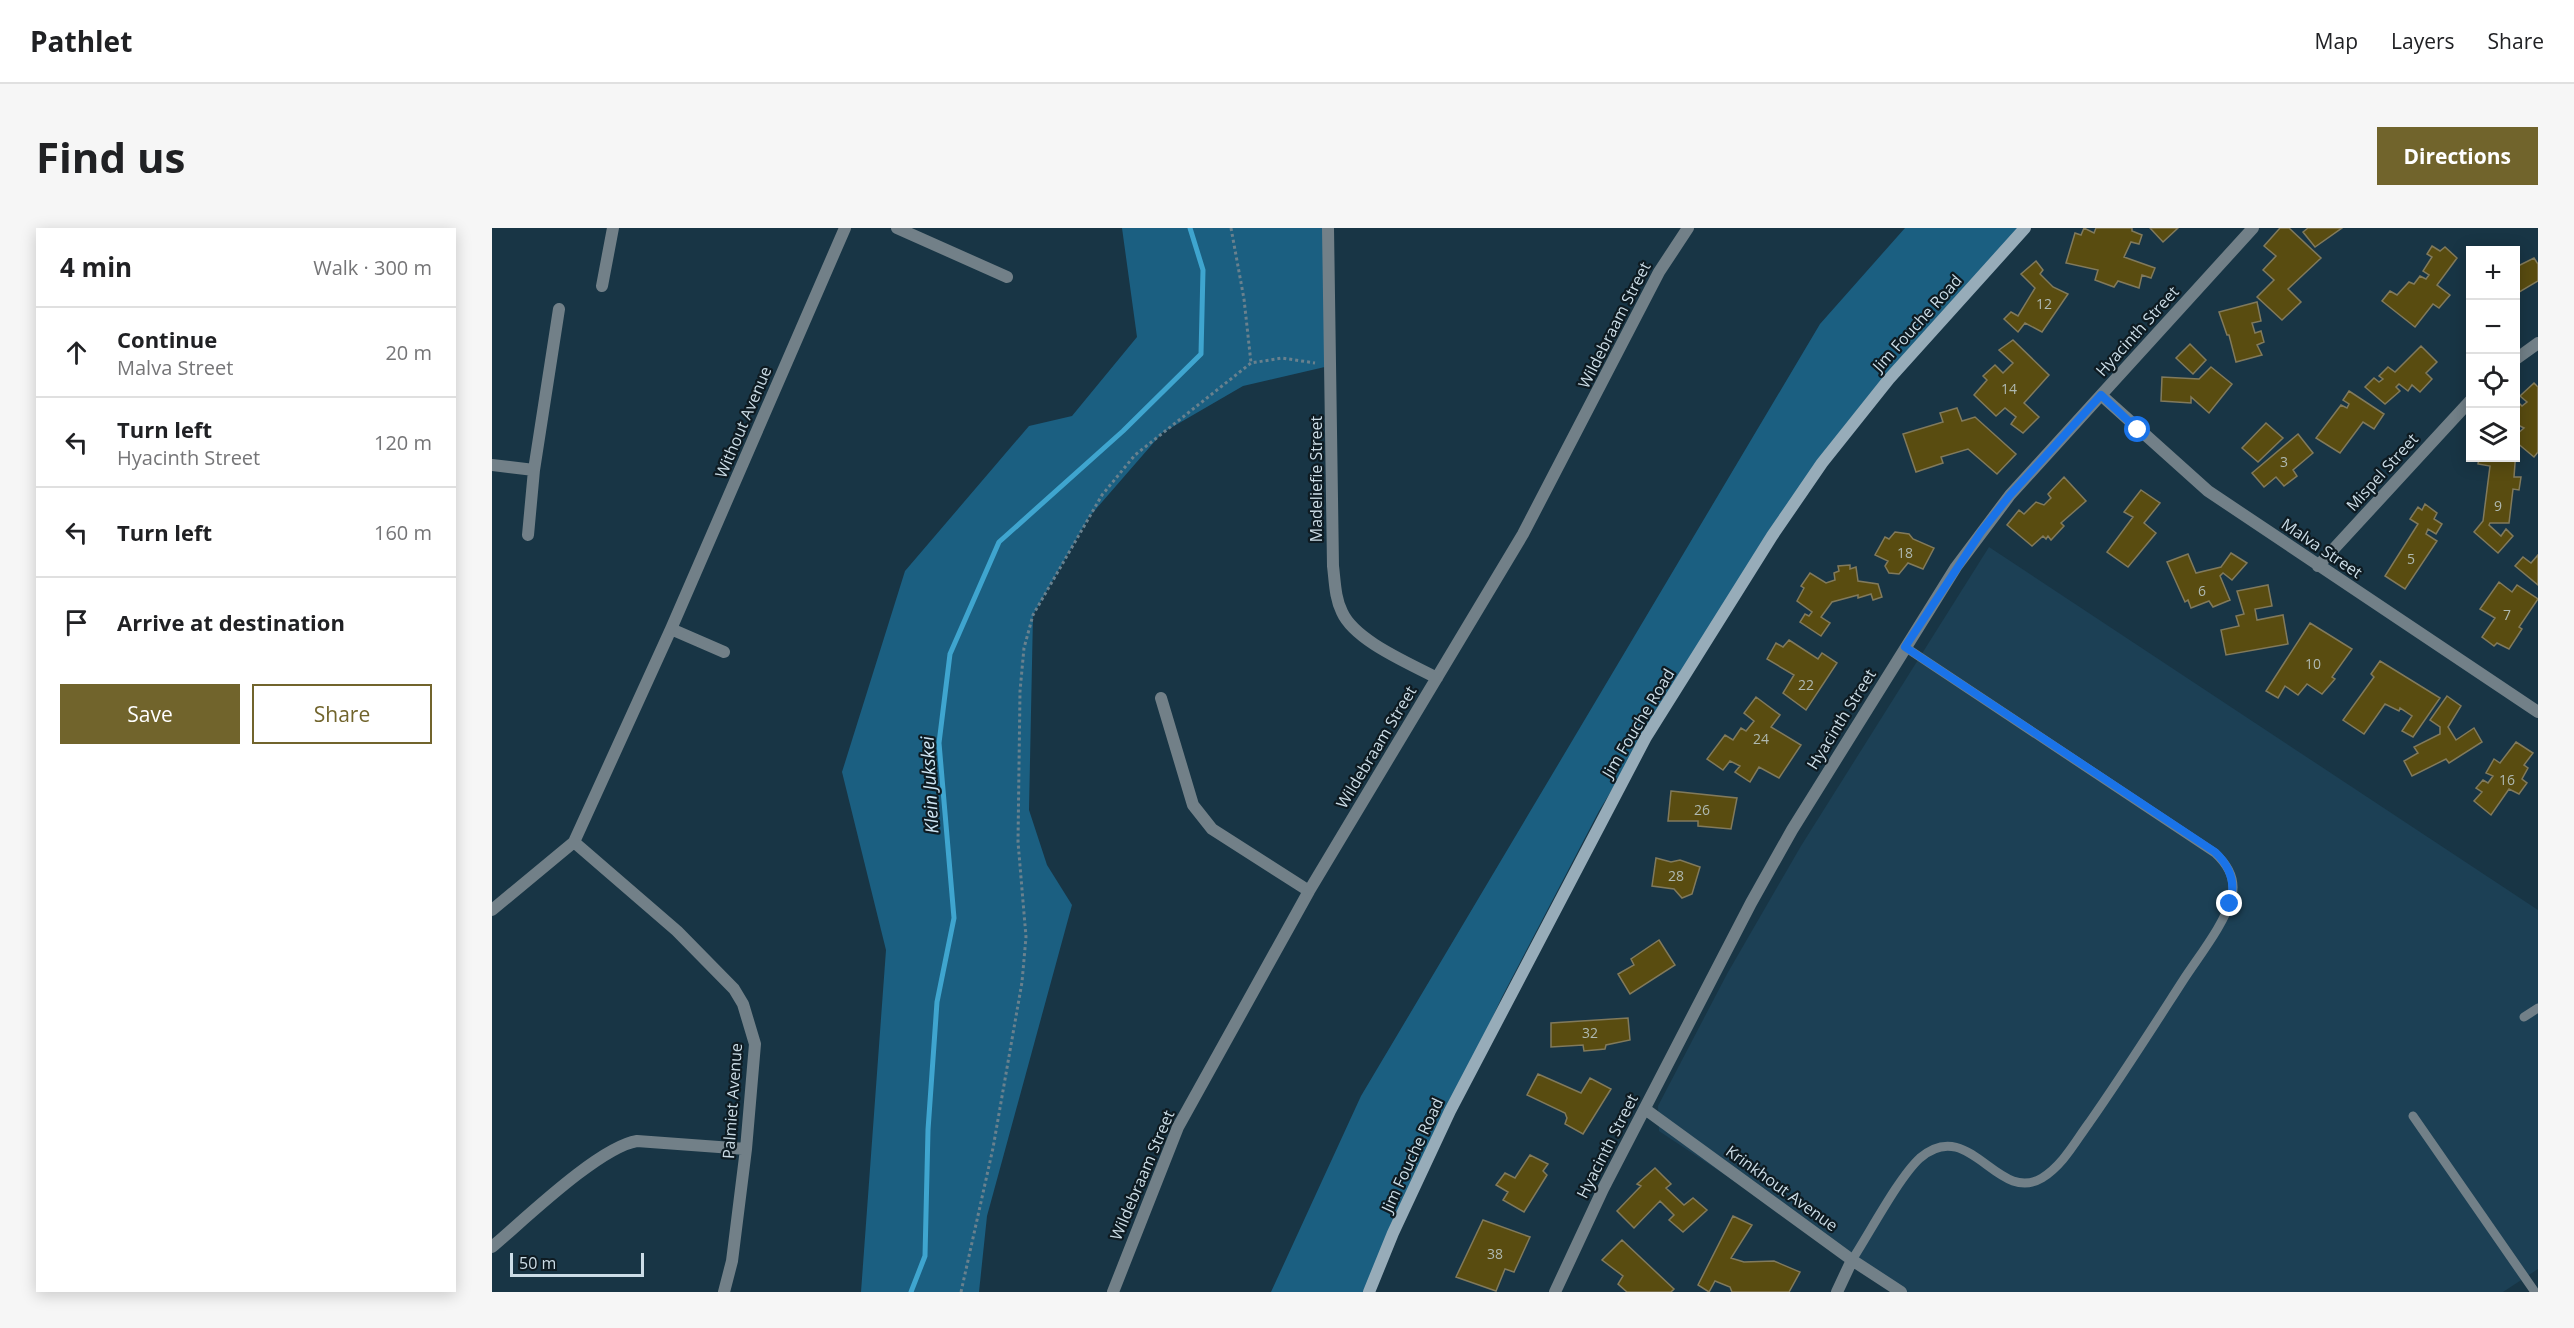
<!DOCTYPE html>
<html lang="en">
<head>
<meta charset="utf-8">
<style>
  body { margin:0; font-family:"Open Sans",sans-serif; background:#f6f6f6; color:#202124 }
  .controls { position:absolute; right:18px; top:18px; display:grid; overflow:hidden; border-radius:0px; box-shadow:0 3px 15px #0003 }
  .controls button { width:54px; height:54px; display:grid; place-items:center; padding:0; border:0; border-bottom:2px solid #e0e0e0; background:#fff; color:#202124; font:30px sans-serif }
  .scale { position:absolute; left:18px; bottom:15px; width:134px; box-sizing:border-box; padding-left:6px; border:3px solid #ccdde7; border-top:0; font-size:16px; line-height:21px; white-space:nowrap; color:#ccdde7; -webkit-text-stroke:4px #0e1b22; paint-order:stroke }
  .stop { position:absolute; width:18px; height:18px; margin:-14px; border:4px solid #1a73e8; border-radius:50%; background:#fff }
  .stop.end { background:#1a73e8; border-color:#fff; box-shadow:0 2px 6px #0008 }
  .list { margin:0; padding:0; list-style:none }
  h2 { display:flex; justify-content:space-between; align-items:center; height:78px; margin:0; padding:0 24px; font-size:26px }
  h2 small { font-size:20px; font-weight:400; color:#757577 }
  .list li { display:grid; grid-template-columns:39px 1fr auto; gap:18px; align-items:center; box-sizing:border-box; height:90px; padding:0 24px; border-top:2px solid #e0e0e0 }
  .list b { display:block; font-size:22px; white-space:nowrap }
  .list p { margin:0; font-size:20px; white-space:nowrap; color:#757577 }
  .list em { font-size:20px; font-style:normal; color:#757577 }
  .actions { display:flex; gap:12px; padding:18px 24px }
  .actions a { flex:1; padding:14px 0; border:2px solid #71642c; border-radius:0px; text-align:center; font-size:21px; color:#71642c }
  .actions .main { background:#71642c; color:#fff }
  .icon { flex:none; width:33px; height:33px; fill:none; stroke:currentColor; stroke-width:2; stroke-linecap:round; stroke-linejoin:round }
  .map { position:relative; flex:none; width:2046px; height:1064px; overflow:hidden; border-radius:0px }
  header { display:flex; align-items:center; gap:36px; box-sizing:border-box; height:84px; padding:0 30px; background:#fff; border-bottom:2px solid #e0e0e0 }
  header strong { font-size:28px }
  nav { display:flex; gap:33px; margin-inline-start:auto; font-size:21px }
  .intro { display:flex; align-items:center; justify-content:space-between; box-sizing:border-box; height:144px; padding:0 36px }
  h1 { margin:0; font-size:42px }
  .button { padding:15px 27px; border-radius:0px; background:#71642c; color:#fff; font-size:21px; font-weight:700 }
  main { display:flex; gap:36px; padding:0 36px }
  aside { flex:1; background:#fff; border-radius:0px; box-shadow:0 3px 15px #0003 }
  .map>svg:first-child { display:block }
  .built { fill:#1c4055 }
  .green { fill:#1b5f81 }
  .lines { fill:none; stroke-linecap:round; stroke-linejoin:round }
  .stream { stroke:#3fa5cf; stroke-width:5 }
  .building { fill:#594c10; stroke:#817a5c; stroke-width:1.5 }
  .path { stroke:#69818e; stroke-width:3; stroke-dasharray:3 3; stroke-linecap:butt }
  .lane { stroke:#728088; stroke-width:9 }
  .street { stroke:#728088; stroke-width:12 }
  .secondary { stroke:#97acb9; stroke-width:12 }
  .route { stroke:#1a73e8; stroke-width:8 }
  .labels { text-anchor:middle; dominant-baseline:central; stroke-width:4.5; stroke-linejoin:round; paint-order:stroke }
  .number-label { font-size:14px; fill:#afb9b1 }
  .street-label { font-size:16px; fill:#ccdde7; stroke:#0e1b22 }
  .water-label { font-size:18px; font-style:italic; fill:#cfe6f5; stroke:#0e1b22 }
</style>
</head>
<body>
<header>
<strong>Pathlet</strong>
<nav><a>Map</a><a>Layers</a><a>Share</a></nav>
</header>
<div class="intro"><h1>Find us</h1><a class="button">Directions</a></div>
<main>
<aside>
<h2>4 min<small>Walk · 300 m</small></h2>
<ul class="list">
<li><svg class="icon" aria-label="ahead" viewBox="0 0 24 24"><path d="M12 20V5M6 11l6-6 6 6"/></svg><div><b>Continue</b><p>Malva Street</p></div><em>20 m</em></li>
<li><svg class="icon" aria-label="left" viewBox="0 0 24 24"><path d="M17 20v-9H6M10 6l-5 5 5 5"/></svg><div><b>Turn left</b><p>Hyacinth Street</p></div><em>120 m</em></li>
<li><svg class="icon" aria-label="left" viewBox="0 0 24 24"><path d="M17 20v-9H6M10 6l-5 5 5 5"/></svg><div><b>Turn left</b></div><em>160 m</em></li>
<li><svg class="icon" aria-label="arrive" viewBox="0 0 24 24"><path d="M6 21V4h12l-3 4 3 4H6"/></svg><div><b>Arrive at destination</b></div></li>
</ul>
<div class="actions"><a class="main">Save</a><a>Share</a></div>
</aside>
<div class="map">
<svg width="2046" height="1064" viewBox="0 0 2046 1064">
  <rect width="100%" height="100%" fill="#183545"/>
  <!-- built -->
  <path class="built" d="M1497,319L2046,682V1041L2011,1064H1409L1167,903L1166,878L1235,746L1309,618Z"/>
  <!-- green -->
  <path class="green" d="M630,0H836L837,138L751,158L670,205L597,289L541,387L537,582L555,637L580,677L495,988L487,1064H369L394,722L350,544L413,343L537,198L580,188L645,109Z
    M1413,0H1529L1354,202L1193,441L1107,583L1010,769L898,1008L875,1064H779L869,868L1328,96Z"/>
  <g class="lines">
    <!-- stream -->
    <path class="stream" d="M419,1064L433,1028L436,902L445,774L462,690L447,515L458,426L507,314L631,203L709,126L711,42L698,0"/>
  </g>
  <!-- building -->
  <path class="building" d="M1592,0L1602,5L1604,0H1640V3L1650,7L1647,16L1639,14L1632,29L1663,40L1659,50L1650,47L1647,60L1626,53L1622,59L1603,52L1606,42L1574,35L1583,5L1589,7Z
    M1658,0H1686L1671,14Z
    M1788,0H1797L1829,30L1796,61L1809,74L1790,92L1765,69L1782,52L1771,42L1784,28L1772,18Z
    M1816,0H1850L1823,19L1811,4Z
    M1940,18L1948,23L1953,19L1965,30L1945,57L1958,67L1947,80L1941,76L1923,99L1890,73L1898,63L1905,67L1917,54L1922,56L1928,48L1934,51L1937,47L1931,43L1940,29L1935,26Z
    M2042,30L2046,36V53L2024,66V39Z
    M1544,33L1551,42L1548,46L1561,59L1576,66L1550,104L1533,95L1526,104L1512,91L1519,84L1526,88L1543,60L1529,46Z
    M1765,74L1769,93L1760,95L1763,105L1769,103L1772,114L1765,117L1770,127L1744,134L1737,107H1735L1727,84Z
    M1521,112L1557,147L1532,175L1547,189L1531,205L1519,196L1524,189L1513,180L1504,188L1482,167L1495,152L1491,148L1503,137L1511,145L1521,135L1507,122Z
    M1698,116L1714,132L1701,146L1684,130Z
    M1929,118L1945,134L1934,145L1940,151L1928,164L1920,157L1916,163L1907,156L1904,159L1908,163L1893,176L1873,159L1882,150L1887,154L1891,151L1887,148L1896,139L1903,144Z
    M1719,139L1740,156L1717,185L1699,169V175L1669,173L1670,149L1707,151Z
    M2042,155L2046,159V224L2042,229L2024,214V207L2032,200L2024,196V172L2030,178L2035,174L2028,168Z
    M1857,163L1892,186L1882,201L1871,194L1848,225L1824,210L1849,177L1855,180L1857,176L1851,172Z
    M1465,180L1470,193L1483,189L1524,226L1505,246L1476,221L1449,229L1451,235L1424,244L1411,206L1451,194L1448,185Z
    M1774,195L1791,210L1766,234L1750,220Z
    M1806,206L1821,225L1801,242L1805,248L1792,258L1784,249L1772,259L1760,245Z
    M2024,222L2022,249H2029L2027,262L2021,261L2017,295H1998L1997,297L2009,308L2014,301L2021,308L2006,325L1982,304L1991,293L1998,238L1986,236L1987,230H2024Z
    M1572,249L1594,273L1569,295L1572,298L1559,312L1556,308L1554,311L1551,308L1540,318L1515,297L1527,282L1532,286L1544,274L1552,277L1559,270L1556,266Z
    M1649,262L1668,275L1652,295L1664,305L1636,339L1615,324L1641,289L1632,284Z
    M1933,276L1945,285L1942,291L1950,296L1944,306L1936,301L1934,306L1945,313L1913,361L1893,348L1926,296L1918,291L1926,279L1930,282Z
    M1403,304L1417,306L1421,311L1442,320L1431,341L1416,335L1407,346L1397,345L1393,338L1396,333L1383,327L1393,309L1397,311Z
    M1739,325L1755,335L1740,352L1731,345L1728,348L1738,372L1721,379L1717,373L1699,380L1696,372L1693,374L1675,334L1696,326L1704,345L1729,339Z
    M2046,327V357L2023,338L2031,329L2039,335Z
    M1358,337V341L1364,339L1366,353L1386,356L1390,369L1381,372L1379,366L1366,370V367L1340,374L1329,389L1338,395L1329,408L1308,394L1313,386L1317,388L1320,384L1305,373L1312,360L1309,358L1318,345L1334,355L1343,352L1342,345L1347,343L1346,338Z
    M2007,354L2020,364L2025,357L2046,371L2027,399L2030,401L2017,421L2005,415L2002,418L1990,409L2003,390L1988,381Z
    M1776,357L1780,378L1763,381L1765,392L1791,387L1796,416L1734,427L1729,402L1747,398L1744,388L1752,386L1745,363Z
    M1818,395L1860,421L1840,449L1843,451L1830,466L1815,456L1806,467L1793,458L1786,470L1774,463Z
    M1297,412L1326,431L1330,425L1345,435L1314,482L1291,465L1302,447L1275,431L1284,415L1291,419Z
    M1888,433L1948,470L1921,509L1910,503L1920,488L1908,480L1907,483L1893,476L1872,506L1851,492L1882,449L1879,446Z
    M1955,468L1969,478L1956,499L1964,512L1982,500L1990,514L1957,535L1954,531L1920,548L1912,533L1926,525L1922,519L1948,506V499L1938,492Z
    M1264,469L1288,487L1279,499L1309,517L1287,550L1267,539L1258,554L1243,544L1248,538L1238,533L1231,542L1215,531L1233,507L1241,512L1249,500L1254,503L1262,493L1252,485Z
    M2024,514L2041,525L2032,537L2036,540L2030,551L2035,555L2027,566L2017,561L1999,587L1982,573L1990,564L1984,560L1991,552L1996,555L2001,548L1994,545L2002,531L2008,535Z
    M1179,563L1245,570L1239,601L1206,598V593H1176Z
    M1164,630L1179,634L1188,632L1208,639L1200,666L1190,670L1182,661L1160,658Z
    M1167,712L1183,737L1138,766L1126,746L1142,737L1139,731Z
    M1136,790L1138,812L1114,817L1113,821L1092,823L1091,817L1059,819V795Z
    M1046,846L1089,865L1098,850L1119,861L1091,906L1073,896L1075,890L1073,885L1035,867Z
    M1038,927L1056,936L1051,943L1055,947L1032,984L1011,972L1016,964L1004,957L1013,945L1023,950Z
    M1163,940L1179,956L1174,960L1192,977L1201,970L1215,982L1191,1004L1177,992L1182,987L1168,973L1142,1000L1125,983L1149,958L1145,956Z
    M1241,988L1260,997L1239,1030L1252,1034L1282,1033L1308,1044L1297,1064H1240L1238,1059L1223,1053L1217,1064L1206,1057Z
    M991,992L1038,1009L1022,1044L1013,1041L1004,1063L964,1049Z
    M1130,1012L1182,1061L1179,1064H1135L1126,1056L1131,1048L1110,1032Z"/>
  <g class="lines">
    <!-- path -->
    <path class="path" d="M739,0L752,71L759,135
      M469,1064L501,920L530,754L534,709L526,614L528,463L532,420L541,387L610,267L643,227L759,135L790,130L823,135"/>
    <!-- lane -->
    <path class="lane" d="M2032,789L2046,780
      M1921,888L2043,1064
      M1360,1032C1377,1006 1407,949 1428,930C1478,887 1505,977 1550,950C1571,937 1583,914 1597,895C1630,848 1661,799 1692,751C1707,728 1734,694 1740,668C1744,651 1735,636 1723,625L1413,419"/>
    <!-- street -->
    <path class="street" d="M405,0L515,49
      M836,0L841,338C843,354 843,370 850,384C863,413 917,435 945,450
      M110,58L121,0
      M2024,131L2046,115
      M1609,167L1716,263L2046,484
      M0,237L42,242L36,307
      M42,242L67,81
      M1826,338L1978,173
      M179,401L232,424
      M669,470L701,577L720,601L817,663
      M82,614L185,703L242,761L251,776L263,816L254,921L240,1033L232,1064
      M0,682L82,614L179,401L353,0
      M1153,881L1360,1032L1409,1064
      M0,1019C32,992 107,919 145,913L254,921
      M621,1064L686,899L817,663L1031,306L1167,44L1196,0
      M1063,1064L1111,961L1259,675L1300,602L1464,339L1518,267L1761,0
      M1345,1064L1360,1032"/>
    <!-- secondary -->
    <path class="secondary" d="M877,1064L901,1005L958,883L1154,509L1280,308L1330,235L1397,151L1533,0"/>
  </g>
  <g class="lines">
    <!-- route -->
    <path class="route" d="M1646,202L1609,167L1518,267L1489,304L1413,419L1723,624C1739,639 1744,656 1738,676"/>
  </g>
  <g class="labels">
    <!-- number labels -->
    <g class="number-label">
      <text x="1552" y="75">12</text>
      <text x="1517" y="160">14</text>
      <text x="1792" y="233">3</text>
      <text x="2006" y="277">9</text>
      <text x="1413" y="324">18</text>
      <text x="1919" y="330">5</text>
      <text x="1710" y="362">6</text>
      <text x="2015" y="386">7</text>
      <text x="1821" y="435">10</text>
      <text x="1314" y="456">22</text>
      <text x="1269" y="510">24</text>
      <text x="2015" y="551">16</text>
      <text x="1210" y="581">26</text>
      <text x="1184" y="647">28</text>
      <text x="1098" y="804">32</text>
      <text x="1003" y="1025">38</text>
    </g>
    <!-- street labels -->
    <g class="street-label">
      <text transform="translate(1425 95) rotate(-48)">Jim Fouche Road</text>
      <text transform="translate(1122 97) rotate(-63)">Wildebraam Street</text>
      <text transform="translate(1645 103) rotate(-48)">Hyacinth Street</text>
      <text transform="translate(251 194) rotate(-67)">Without Avenue</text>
      <text transform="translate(1890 244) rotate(-48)">Mispel Street</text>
      <text transform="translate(824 251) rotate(-90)">Madeliefie Street</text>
      <text transform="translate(1830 320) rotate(34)">Malva Street</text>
      <text transform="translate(1349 491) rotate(-58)">Hyacinth Street</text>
      <text transform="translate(1146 495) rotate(-59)">Jim Fouche Road</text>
      <text transform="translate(884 519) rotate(-59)">Wildebraam Street</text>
      <text transform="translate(240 873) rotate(-86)">Palmiet Avenue</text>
      <text transform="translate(1115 918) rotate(-63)">Hyacinth Street</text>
      <text transform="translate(920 927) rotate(-65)">Jim Fouche Road</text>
      <text transform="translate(650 947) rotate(-67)">Wildebraam Street</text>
      <text transform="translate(1290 960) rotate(36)">Krinkhout Avenue</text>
    </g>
    <!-- water labels -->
    <g class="water-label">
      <text transform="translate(437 557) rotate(-93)">Klein Jukskei</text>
    </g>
  </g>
</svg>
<div class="controls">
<button>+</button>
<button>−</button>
<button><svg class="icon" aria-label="locate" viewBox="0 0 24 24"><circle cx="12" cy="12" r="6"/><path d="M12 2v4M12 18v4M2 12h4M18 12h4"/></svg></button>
<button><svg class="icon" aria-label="layers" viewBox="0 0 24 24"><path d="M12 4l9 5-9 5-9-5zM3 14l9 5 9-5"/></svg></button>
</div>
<div class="scale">50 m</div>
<div class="stop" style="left:1646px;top:202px"></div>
<div class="stop end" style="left:1738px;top:676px"></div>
</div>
</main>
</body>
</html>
